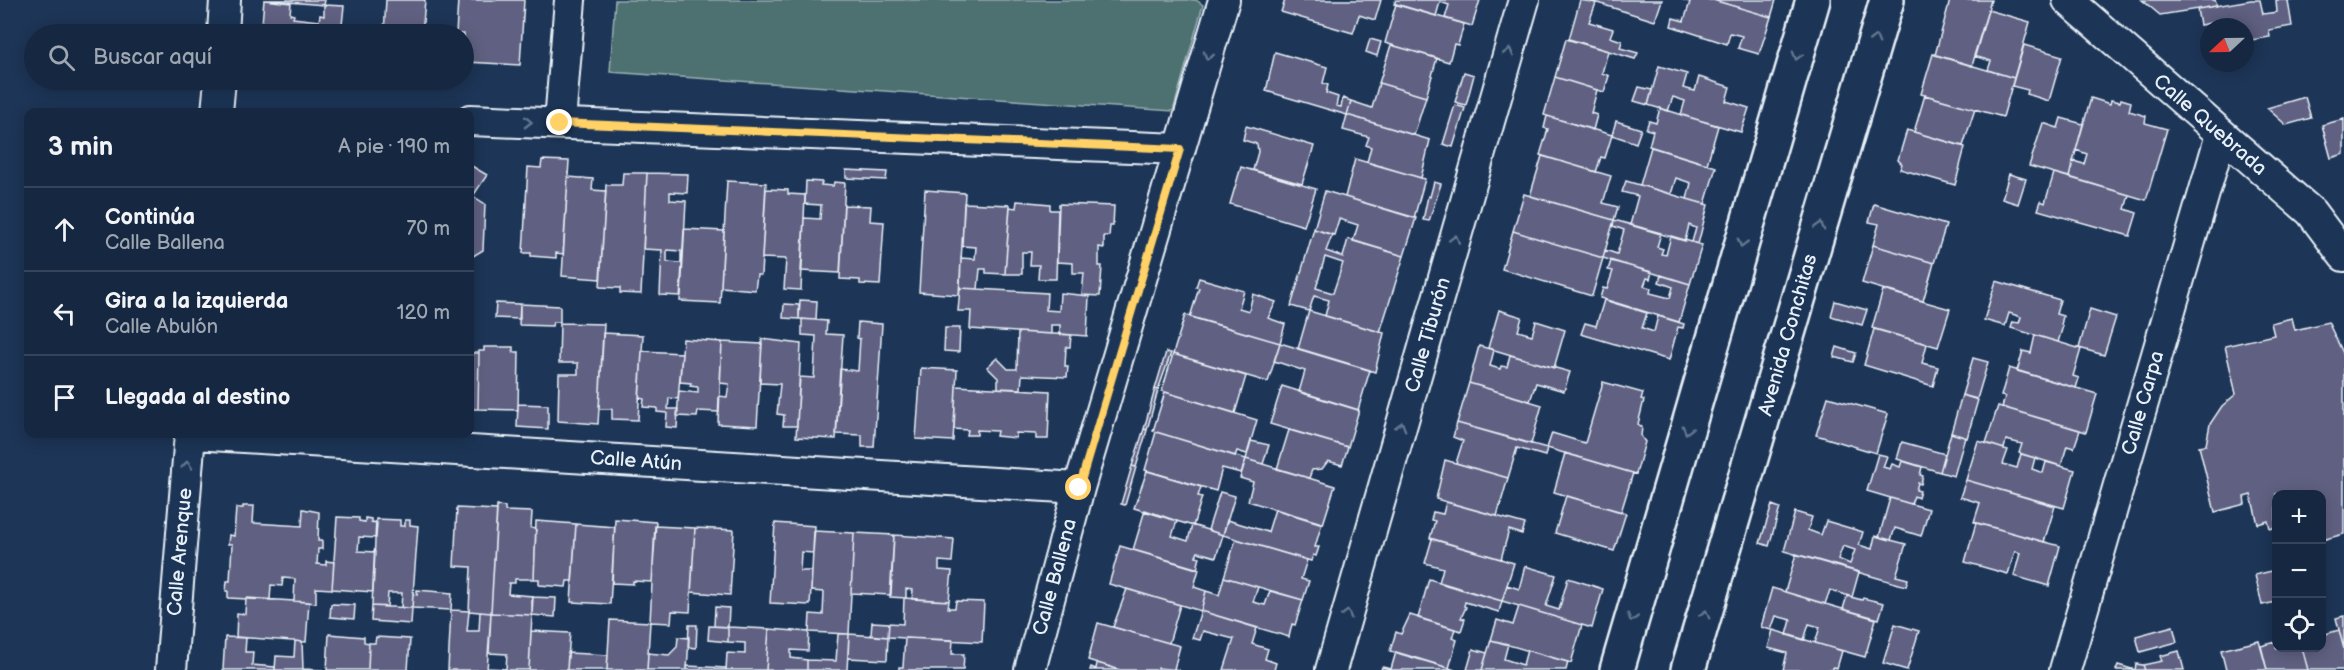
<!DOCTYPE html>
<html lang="es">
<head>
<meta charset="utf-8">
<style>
  body { margin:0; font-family:"Balsamiq Sans",sans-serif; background:#23344c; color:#f1f3f6 }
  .controls { position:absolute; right:18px; bottom:18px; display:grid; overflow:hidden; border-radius:12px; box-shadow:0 3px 15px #0003 }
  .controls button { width:54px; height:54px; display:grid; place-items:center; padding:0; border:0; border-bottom:2px solid #35445a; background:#162841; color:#f1f3f6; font:30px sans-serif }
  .compass { position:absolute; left:2200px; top:18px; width:54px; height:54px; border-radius:50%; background:#162841; box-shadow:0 3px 15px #0003; rotate:248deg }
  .stop { position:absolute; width:18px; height:18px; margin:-14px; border:4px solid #ffd166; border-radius:50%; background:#fff }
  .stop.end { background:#ffd166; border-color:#fff; box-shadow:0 2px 6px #0008 }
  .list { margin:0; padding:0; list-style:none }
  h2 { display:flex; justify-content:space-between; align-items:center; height:78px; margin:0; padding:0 24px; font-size:26px }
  h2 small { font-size:20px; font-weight:400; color:#9ea6b1 }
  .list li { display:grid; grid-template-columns:39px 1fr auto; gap:18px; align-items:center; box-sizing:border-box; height:84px; padding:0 24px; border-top:2px solid #35445a }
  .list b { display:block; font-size:22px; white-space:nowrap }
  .list p { margin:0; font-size:20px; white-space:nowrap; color:#9ea6b1 }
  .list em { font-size:20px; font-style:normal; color:#9ea6b1 }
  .icon { flex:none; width:33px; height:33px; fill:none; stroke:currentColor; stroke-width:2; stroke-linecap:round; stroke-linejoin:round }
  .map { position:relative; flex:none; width:2344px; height:670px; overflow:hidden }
  .search { position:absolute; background:#162841; box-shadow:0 3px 15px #0003; left:24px; top:24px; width:450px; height:66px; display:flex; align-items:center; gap:15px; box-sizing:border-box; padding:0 21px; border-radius:33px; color:#9ea6b1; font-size:22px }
  .panel { position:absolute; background:#162841; box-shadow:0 3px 15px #0003; left:24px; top:108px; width:450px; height:330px; border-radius:12px }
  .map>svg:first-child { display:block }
  .green { fill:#4d7071; stroke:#9ab0b4; stroke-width:1.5 }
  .building { fill:#616082; stroke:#e8f1f8; stroke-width:1.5; fill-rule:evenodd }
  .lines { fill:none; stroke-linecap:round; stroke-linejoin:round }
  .street-casing { stroke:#e8f1f8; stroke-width:34 }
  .secondary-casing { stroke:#e8f1f8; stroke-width:38 }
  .street { stroke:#1d3557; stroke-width:30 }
  .secondary { stroke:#1d3557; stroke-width:33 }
  .oneway { stroke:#64778f }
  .route { stroke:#ffd166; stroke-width:8 }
  .labels { text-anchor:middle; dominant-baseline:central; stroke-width:4.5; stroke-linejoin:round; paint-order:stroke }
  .street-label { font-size:20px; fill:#e8f1f8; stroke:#1d3557 }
</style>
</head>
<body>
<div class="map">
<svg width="2344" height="670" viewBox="0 0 2344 670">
  <rect width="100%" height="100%" fill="#1d3557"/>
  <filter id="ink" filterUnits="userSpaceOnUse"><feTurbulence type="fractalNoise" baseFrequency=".0167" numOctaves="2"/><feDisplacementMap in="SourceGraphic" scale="12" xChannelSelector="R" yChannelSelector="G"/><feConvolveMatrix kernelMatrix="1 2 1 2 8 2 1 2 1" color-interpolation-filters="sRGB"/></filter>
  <g filter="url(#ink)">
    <!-- green -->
    <path class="green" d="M615,0H1196L1203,5L1173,111L610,72Z"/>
    <!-- building -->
    <path class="building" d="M264,0L291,3L290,14L294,15L293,18L319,21L320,15L324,16V5L344,6L341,34H262H269L270,24H262Z
      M264,0H325L324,5Z
      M386,0H425L422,34H384Z
      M458,0H524L520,65L466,62L467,43H464V34H456Z
      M1285,0H1381L1375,20L1359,15L1353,33L1281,12Z
      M1396,0H1480L1472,26L1445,18L1449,5L1440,2L1436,16L1394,4Z
      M1580,0L1596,3L1589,22L1613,29L1610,37L1622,41L1620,48L1638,53L1635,59L1569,39Z
      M1588,0H1662L1655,21Z
      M1683,0H1713L1771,17L1759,54L1738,48L1742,36L1730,33L1727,44L1671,26L1673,18L1684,21L1690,2Z
      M1713,0H1776L1771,17Z
      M1950,0H1991L1972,66L1935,55Z
      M2142,0H2215L2217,6L2160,15Z
      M2251,0H2260L2263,14L2277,12L2276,0H2298L2288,1L2292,26L2269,30L2270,37L2245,41V27H2222L2221,21L2200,25L2197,9Z
      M1396,4L1464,24L1458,45L1454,44L1449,62L1385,43Z
      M1988,10L2030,22L2014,78L1988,70L1991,61L1974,56Z
      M1370,39L1381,42L1377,56L1366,52Z
      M1566,39L1608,51L1602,73L1609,76L1604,92L1555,77Z
      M1391,45L1437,58L1426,97L1379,83Z
      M2024,45L2062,56L2049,101L2027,94L2028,90L2012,86Z
      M1275,52L1327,67L1323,83L1328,85L1326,93L1338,97L1336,106L1341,107L1343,98L1351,101L1347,115L1266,91Z
      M1933,54L2014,78L2003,117L1921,94Z
      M1659,66L1687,74L1683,88L1695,91L1699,77L1730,87L1726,101L1749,108L1741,132L1681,115L1685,101L1673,97L1668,111L1648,105Z
      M1464,72L1474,75L1466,105L1455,102Z
      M1555,77L1597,90L1591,113L1597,115L1593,130L1544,115Z
      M1379,83L1426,97L1414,135L1347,115L1351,101L1372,108Z
      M1639,87L1652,90L1648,105L1634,101Z
      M1925,95L1975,109L1963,146L1914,132Z
      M2305,97L2311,118L2286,125L2267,108Z
      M2091,98L2110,104L2111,100L2120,102L2121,99L2131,102L2129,111L2146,116L2145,123L2167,129L2146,200L2069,177L2073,161L2084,164L2087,154L2076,150Z
      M1455,105L1465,108L1453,147L1443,144Z
      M1660,108L1718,126L1707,164L1649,146L1653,131L1646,129L1649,121L1656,123Z
      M1347,115L1430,140L1421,178L1367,162L1371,147L1366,145L1369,137L1343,130Z
      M1547,116L1612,135L1605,158L1601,157L1596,172L1540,155L1548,129L1544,128Z
      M2061,118L2083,124L2069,177L2029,166L2043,123L2058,128Z
      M2344,119V154L2331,158L2322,125Z
      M1616,121L1641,129L1636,143L1612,135Z
      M1246,126L1314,146L1302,184L1253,170L1258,152L1257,144L1243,140Z
      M1907,130L1965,147L1955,185L1900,169L1902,164L1898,160Z
      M1651,147L1716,167L1705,204L1687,199L1691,183L1676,178L1671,194L1640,185Z
      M1542,156L1611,176L1603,203L1618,207L1614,220L1530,196Z
      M1355,159L1425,179L1414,218L1345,197Z
      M542,160L569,161L563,254L556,253V258L531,256V253H523L528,167L541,168Z
      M470,165L487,175L473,196L485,204L483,250L470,258Z
      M1241,167L1316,189L1304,226L1230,204Z
      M846,170L887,172L886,180L846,178Z
      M623,173H647L641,294L620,293V288L600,287L606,185H622Z
      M647,173L688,174L687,193L670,192V200L686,201L681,296L660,295L662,250L643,249ZM667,250L681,251V263L667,262Z
      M2054,173L2129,195L2125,209L2137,213L2130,236L2038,210L2041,201L2045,203Z
      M2009,174L2026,179L2018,204L2002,199Z
      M568,177L593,179L592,190L606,191L600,279L562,276Z
      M727,181L766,183L761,275H757L755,290L721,287Z
      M806,181L822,182L821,185L833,186L834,182L845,183L840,273L801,271L804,218L820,219L821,205L805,204Z
      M1626,181L1708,205L1698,244L1692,242L1696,228L1689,225L1685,241L1630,225L1638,196L1622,192Z
      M1434,182L1441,184L1429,221L1423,220L1428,196L1430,197Z
      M766,189L788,190V194L805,195L801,290L784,289L786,259L762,258Z
      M925,190L965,193L959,295L919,292Z
      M1325,191L1416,218L1404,256L1353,241L1358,225L1339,219L1334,235L1314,229Z
      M1524,194L1614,220L1603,258L1513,231Z
      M1017,201L1050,204V210H1058L1056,279H1038L1039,265H1030L1031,252H1022V274H1005L1010,207L1016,208Z
      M964,203L1010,205L1005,274L986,273V269H980L978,289L960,288L961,258L975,259L976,247L962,246Z
      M1059,204L1114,206L1113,226H1110L1109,236H1104V248L1099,247V266H1102L1100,296L1082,295L1084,273H1073V263L1057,262Z
      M1874,204L1946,225L1934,263L1873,245L1879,224L1869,222Z
      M844,205L871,206L870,221L884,222L880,285L860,284V280L840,279Z
      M1614,220L1661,233L1657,247L1663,249L1661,254L1666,255L1671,236L1702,245L1690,284L1603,258L1605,250L1617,254L1624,230L1613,226Z
      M684,229L724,231L720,303L680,301Z
      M1314,229L1332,235L1326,251L1343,257L1348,239L1404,256L1380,332L1325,316L1329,300L1314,296L1309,311L1291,306ZM1325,257L1343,263L1333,293L1316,288Z
      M1513,231L1603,258L1592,296L1502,269Z
      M1873,245L1934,263L1923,301L1862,283Z
      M1611,261L1652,272L1650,279L1647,278L1644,286L1651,288L1650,293L1670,298L1673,287L1659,282L1661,275L1690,284L1679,322L1600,298L1603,288L1607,289L1613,271L1608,270Z
      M1199,278L1244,291L1239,308L1249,311L1253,294L1276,302L1268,318L1285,324L1280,343L1190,317L1199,288L1196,287Z
      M1996,281L2060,300L2056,314L2063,316L2061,325L2063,326L2058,342L2011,328L2013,322L2019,323L2021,317L2009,313L2005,326L1984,320Z
      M960,288L1047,293L1046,310L1059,311L1060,293L1089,296L1087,336L1060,334V325H1051V334L970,329L971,311H958Z
      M1883,290L1950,309L1938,347L1872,328Z
      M800,300L817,301L816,320L799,319Z
      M1604,300L1647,313L1642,328L1654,332L1658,316L1684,324L1683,328L1678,327L1669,360L1581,334L1585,323L1596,326Z
      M1835,301L1867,310L1862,325L1831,316Z
      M496,303L520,304V319L495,318Z
      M520,304L560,306V322H553L552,326L519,325Z
      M784,304L799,305V319L783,318Z
      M2090,309L2116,317L2104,355L2079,348Z
      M1499,310L1522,317L1518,331L1532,335L1536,321L1565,330L1554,368L1488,348Z
      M1309,311L1384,333L1375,372L1298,349Z
      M1185,315L1280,343L1268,382L1173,354Z
      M2292,318L2295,330L2328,322L2344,355V534L2322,540V494H2276V527L2270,529L2268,521L2258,524L2251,495L2244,497L2245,504L2215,512L2199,446L2206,445L2210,424L2222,406L2236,394L2225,346L2274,335L2271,323Z
      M802,319L827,321L826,334L843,335L836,439L796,437L800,377L814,378L816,336L802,335Z
      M858,322L882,324L874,447H862V435L836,434L840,369L858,371L860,339L857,338Z
      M560,323L604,324L598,424L558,421L559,374H578V363H559Z
      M945,328H960L959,352L944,351Z
      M1874,329L1927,344L1922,363L1938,367L1933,386L1864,365Z
      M1018,332L1071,335L1070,347H1066L1065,366H1068L1067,377L1022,375L1021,389L998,388V378L987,367L997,358L1008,369H1017Z
      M603,333L643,335L638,420L612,419V409H599Z
      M2035,335L2081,349L2073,376L2079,378L2076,388L2017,371L2023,351L2031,353Z
      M683,339L722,342L719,412L698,411L697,417L677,416L679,391L698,393V387L690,386L691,383L680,382Z
      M762,339L801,344L797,426H783L784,415L777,414L780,384L760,383Z
      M722,342L762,344L757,426L718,424L719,396L727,397L729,384L720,383Z
      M1280,343L1370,370L1358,410L1299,392L1305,371L1274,361Z
      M1479,346L1494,350L1490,366L1500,369L1501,366L1507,367L1510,355L1570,372L1564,391L1536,383L1530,401L1469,383Z
      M484,347H513V352H519L518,410L478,409L479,351H484Z
      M1837,347L1856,353L1853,362L1834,357Z
      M642,351L682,353L678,399L669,398L668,409H678L677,428L666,427L667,413L657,412V408L643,407L644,399L639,398Z
      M1166,352L1171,353L1158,390L1155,389Z
      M470,353H479L478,409H470Z
      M1173,354L1246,376L1235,413L1162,391Z
      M1973,358L1988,362L1977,399L1962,395Z
      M921,368L957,370L953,441L916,439Z
      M2009,368L2097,394L2086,432L2002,407L2005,397L2001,396Z
      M1603,382L1643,393L1641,399L1644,400L1638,424L1642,427L1641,436L1645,442L1636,474L1547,448L1552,433L1585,443Z
      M1469,383L1542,405L1531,444L1457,423Z
      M956,386L1050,391L1048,439H1036V434L1016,433V438L996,436L997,431L977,430V435H967L968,430L954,429Z
      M1282,386L1359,410L1348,447L1270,424Z
      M1155,389L1158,390L1147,430L1144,429Z
      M1165,392L1257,420L1247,454L1237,451L1235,456L1153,431Z
      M1962,395L1978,400L1967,438L1951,433Z
      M1828,397L1888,414L1876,453L1816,435Z
      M518,404L548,405V429L517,427Z
      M1998,406L2080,430L2074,448L2067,446L2061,466L2019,453L2022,444L2006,440L2004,449L1986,443Z
      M1457,423L1547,448L1545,456L1517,448L1508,478L1456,463L1463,441L1453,437Z
      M1144,429L1147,430L1136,467L1132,466Z
      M1289,430L1348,447L1342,465L1328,461L1322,469L1312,470L1309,478L1277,469Z
      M1156,432L1246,459L1241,473L1222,468L1216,491L1145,470Z
      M1951,433L1965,437L1954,476L1940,472Z
      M1251,441L1269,445L1263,464L1246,459Z
      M1978,441L2008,450L2003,464L2017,468L2021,454L2035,458L2032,469L2043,473L2046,462L2075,470L2064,508L1966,480Z
      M1902,442L1945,454L1940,472L1897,459Z
      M1565,453L1633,473L1621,512L1554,492Z
      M1878,454L1887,456L1883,467L1890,469L1892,464L1900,467L1902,461L1922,467L1920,475L1923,476L1921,484L1918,483L1916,490L1920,491L1918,498L1914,496L1911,504L1867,491Z
      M1246,459L1335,486L1323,524L1248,501L1253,482L1240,478Z
      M1445,460L1508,478L1497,516L1436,499Z
      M1132,466L1136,467L1125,505L1121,504Z
      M1147,471L1201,487L1198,496L1202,497L1193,526L1134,508Z
      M1966,480L2055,506L2044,542L1974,522L1980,503L1960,497Z
      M1220,492L1235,496L1223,535L1208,530Z
      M1566,496L1626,513L1614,551L1555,533Z
      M1890,498L1929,509L1921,536L1895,528L1891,540L1879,537Z
      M1446,502L1525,524L1522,534L1509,530L1501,559L1430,538L1435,521L1431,520L1433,512L1443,514Z
      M1772,505L1780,508L1769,546L1760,543Z
      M243,506H254L253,523L302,526L303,509L319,512L318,541H322V549H318L317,564L326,565V561L334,562L332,589L316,588V603L294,601L295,579L283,578L282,586L271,585L270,600L228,598V591H226L227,581H230L232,544H228L229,535L234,536L236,508H243Z
      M497,506L505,507V511L532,512L531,528L536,529L534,579H515V583H509L508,594L533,596L532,615L491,613Z
      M457,508L497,510L491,613L469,611L471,567L454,566Z
      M1275,509L1322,523L1315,547H1319L1316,556L1313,555L1311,561L1223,535L1227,520L1268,532Z
      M1145,510L1177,521L1172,536L1188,541L1192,525L1223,535L1216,557L1198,552L1196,556L1200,557L1197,569L1133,550Z
      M1795,512L1812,517L1808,530L1821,535L1826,521L1863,532L1859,545L1872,549L1875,536L1906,544L1896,576L1908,579L1906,586L1784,551ZM1843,546L1855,550L1850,564L1838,559Z
      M337,517L359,518V521L365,522V518L371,519V522L377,523L376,538L359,537L358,551L375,552L373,592L332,589Z
      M376,519L400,520V526H405V520H410V525L418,526L412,608H401L402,593H388L387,607L372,606Z
      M615,519L656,522L652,582L633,581V584L612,583Z
      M536,521L576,524L572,581H567L566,587L539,585V579H534Z
      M775,523L815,526L813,553L801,552L800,571H812L810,605L770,603Z
      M1976,523L2060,546L2049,586L2014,576L2020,553L2015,551L2008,574L1965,562Z
      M576,524L615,527L610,604L571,602Z
      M655,526L695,528L690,612L672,611L671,623L650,622Z
      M695,528L734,530L730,595L691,592Z
      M814,531L854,533L849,634L809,632L810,614L823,615L824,592L811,591Z
      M854,533L894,535L891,595L851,593Z
      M894,535L954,539L952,562L939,561V570L952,571L949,601L912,599L913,590L906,589V598L890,597Z
      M1236,539L1307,560L1301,579L1309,581L1303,600L1224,577Z
      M1432,539L1514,563L1502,601L1439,583L1443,568L1425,563Z
      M1120,546L1199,569L1194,587L1206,591L1201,611L1109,584Z
      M1796,554L1859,572L1852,597L1830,590L1825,604L1785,592Z
      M1525,566L1556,575L1546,606L1559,610L1568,578L1603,589L1592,628L1502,601L1507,585L1519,589Z
      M2276,570V602L2262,605L2255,575Z
      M1224,577L1258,587L1253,602L1265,605L1270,591L1303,600L1295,625L1292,624L1289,637L1201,611L1206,591L1219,595Z
      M1429,579L1502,601L1499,612L1465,602L1464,606L1466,607L1461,618L1465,619L1461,631L1418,618Z
      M1772,588L1876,619L1865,657L1815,643L1820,627L1809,624L1804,640L1787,635L1791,620L1776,616L1771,630L1761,627Z
      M1127,589L1180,605L1169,643L1113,627Z
      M417,590L452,593L451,610L412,608L413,594L417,595Z
      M1847,596L1862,600L1863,598L1884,603L1879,619L1843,609Z
      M532,597L556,598L555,617L532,615Z
      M246,598L309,602L306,642L236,637L237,613L245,614Z
      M904,598L949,601L948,608H955L956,601L984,602L982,642L888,637L889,623L903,624Z
      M331,604L355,605L354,619L330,617Z
      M372,606L412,608L411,624L371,621Z
      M1519,606L1582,625L1571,663L1491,640L1497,620L1513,625Z
      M715,607L729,608L728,627L714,626Z
      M451,610L469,611L467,631H479L480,612L491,613L487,670H448Z
      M1201,611L1257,628L1252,644L1268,649L1265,659L1276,663L1274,670H1224L1234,639L1203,631L1200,640L1192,638Z
      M491,613L532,615L529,670H487L488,668L506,669L507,654L489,653Z
      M1410,615L1455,629L1452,638L1457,640L1449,668L1390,651L1396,632L1401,634Z
      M2344,616V649L2336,618Z
      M610,620L650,622L647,670H607Z
      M872,622L889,623L888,637L871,635Z
      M1098,623L1180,646L1174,669L1179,670L1158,668V670H1120L1088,660Z
      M1895,624L1919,631L1907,670L1883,663Z
      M689,625H697L696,648L688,647Z
      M709,626L728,627V642L708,640Z
      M2173,626L2177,642L2140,652L2136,636Z
      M728,627L769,629L766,670H726L727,653L745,654V643L728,642Z
      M769,629L809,632L808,651L791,650V658L807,660V670H766Z
      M1773,630L1842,651L1837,668L1833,667V670H1783L1787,653L1768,648Z
      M2339,630L2344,649V670H2308L2302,648H2322V635Z
      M531,631L570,633L567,670H529Z
      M329,634L364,637V642L369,643L368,670H327Z
      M838,634H849L847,670H807V660L836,661Z
      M849,634L888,637L887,660L848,658Z
      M225,637L246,638L245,652H253L252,665L275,667V670H223Z
      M376,637L410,639L408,670H368L369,643H375Z
      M678,637L689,638L687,670H647L648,653L669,655L677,647Z
      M905,638L953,640L952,654H964L963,670H899V667H903Z
      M1491,640L1508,644L1504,659L1523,665L1527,650L1568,662L1566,670H1482Z
      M295,641L302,642L303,669L323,670H275L276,656L294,657Z
      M2259,641L2267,670H2226L2221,650Z
      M2276,642V648H2302L2308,670H2267L2261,646Z
      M1473,649L1487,653L1482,670H1467Z
      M2179,651L2184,670H2145L2143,665L2162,661L2160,656Z
      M1396,652L1449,668L1455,670H1381L1382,667L1391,669Z
      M568,653L608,655L607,670H567Z
      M1097,663L1111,667L1120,670H1090L1091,667L1096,669Z
      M2136,664L2143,665L2145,670H2116L2118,665L2135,670Z
      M687,666L726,668V670H687Z"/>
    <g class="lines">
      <!-- street casing -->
      <g class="street-casing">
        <path id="street" d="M2068,0L2311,212L2344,256
          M223,34L225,0
          M217,112L220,80
          M470,120L1180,149
          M560,122L570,0
          M194,434L1079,488
          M171,670L190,434
          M1030,670L1079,488L1224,0
          M1331,670L1524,0
          M2065,670L2221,135"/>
      </g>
      <!-- secondary casing -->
      <g class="secondary-casing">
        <path id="secondary" d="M1617,670L1813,0
          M1688,670L1887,0"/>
      </g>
      <!-- street -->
      <use href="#street" class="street"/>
      <!-- secondary -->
      <use href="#secondary" class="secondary"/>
    </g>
    <!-- one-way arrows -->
    <defs><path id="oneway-chevron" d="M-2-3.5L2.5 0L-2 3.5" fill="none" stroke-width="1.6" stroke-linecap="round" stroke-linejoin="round" transform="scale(1.5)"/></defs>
    <g class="oneway">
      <use href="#oneway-chevron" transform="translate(1875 39) rotate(-74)"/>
      <use href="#oneway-chevron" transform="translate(1509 52) rotate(-74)"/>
      <use href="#oneway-chevron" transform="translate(1208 56) rotate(107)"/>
      <use href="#oneway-chevron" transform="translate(1797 56) rotate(106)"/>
      <use href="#oneway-chevron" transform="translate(528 122) rotate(1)"/>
      <use href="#oneway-chevron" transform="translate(1820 226) rotate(-74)"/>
      <use href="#oneway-chevron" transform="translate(1455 239) rotate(-74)"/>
      <use href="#oneway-chevron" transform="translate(1742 243) rotate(106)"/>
      <use href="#oneway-chevron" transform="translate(1401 426) rotate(-74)"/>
      <use href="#oneway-chevron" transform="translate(1687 430) rotate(106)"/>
      <use href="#oneway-chevron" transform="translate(187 465) rotate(-85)"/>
      <use href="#oneway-chevron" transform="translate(1347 614) rotate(-74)"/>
      <use href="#oneway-chevron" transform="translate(1705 614) rotate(-74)"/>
      <use href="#oneway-chevron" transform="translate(1632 618) rotate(106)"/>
    </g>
  </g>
  <g class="lines" filter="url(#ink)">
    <!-- route -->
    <path class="route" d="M560,123L1180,149L1079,488"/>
  </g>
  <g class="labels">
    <!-- street labels -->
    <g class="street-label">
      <text transform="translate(2210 125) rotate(41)">Calle Quebrada</text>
      <text transform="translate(1428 335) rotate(-74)">Calle Tiburón</text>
      <text transform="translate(1788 335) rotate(-74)">Avenida Conchitas</text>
      <text transform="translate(2143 403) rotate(-74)">Calle Carpa</text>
      <text transform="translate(636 461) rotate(4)">Calle Atún</text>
      <text transform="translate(180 552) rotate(-85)">Calle Arenque</text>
      <text transform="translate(1055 577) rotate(-75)">Calle Ballena</text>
    </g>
  </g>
</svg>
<div class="controls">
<button>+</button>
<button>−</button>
<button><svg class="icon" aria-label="locate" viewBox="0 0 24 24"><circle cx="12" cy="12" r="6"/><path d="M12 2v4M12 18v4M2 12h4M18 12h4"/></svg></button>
</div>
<svg class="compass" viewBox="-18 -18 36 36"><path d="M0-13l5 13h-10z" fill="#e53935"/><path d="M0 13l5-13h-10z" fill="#9ea6b1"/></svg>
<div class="stop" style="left:1079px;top:488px"></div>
<div class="stop end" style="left:560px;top:123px"></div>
<div class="search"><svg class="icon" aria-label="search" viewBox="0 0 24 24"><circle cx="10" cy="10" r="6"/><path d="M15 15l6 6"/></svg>Buscar aquí</div>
<section class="panel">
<h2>3 min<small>A pie · 190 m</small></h2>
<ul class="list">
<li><svg class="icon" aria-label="ahead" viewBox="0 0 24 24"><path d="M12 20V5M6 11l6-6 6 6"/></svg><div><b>Continúa</b><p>Calle Ballena</p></div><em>70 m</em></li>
<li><svg class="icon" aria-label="left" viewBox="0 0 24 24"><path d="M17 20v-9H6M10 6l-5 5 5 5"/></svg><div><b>Gira a la izquierda</b><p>Calle Abulón</p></div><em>120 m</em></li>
<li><svg class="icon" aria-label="arrive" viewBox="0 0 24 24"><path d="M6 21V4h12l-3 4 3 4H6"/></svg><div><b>Llegada al destino</b></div></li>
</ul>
</section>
</div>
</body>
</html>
